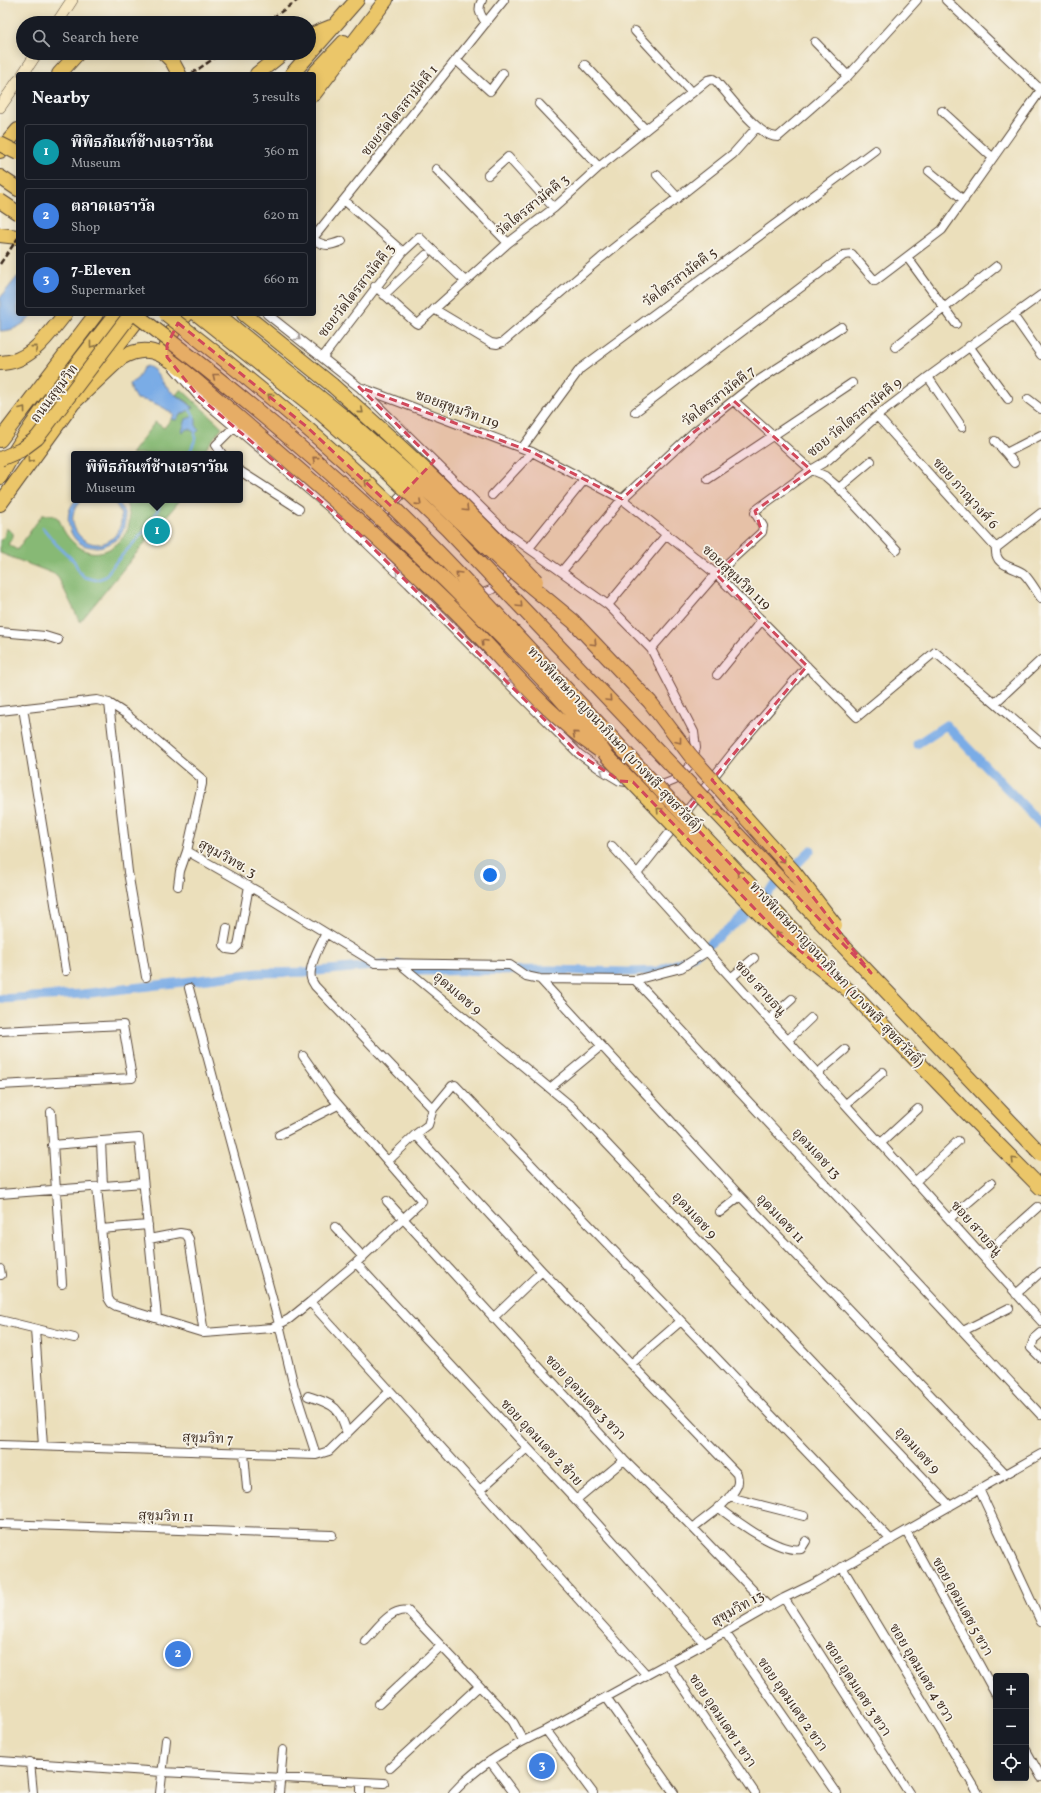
<!DOCTYPE html>
<html lang="en">
<head>
<meta charset="utf-8">
<style>
  body { margin:0; font-family:Vollkorn,"Noto Serif Thai",serif; background:#242831; color:#f1f3f6 }
  .controls { position:absolute; right:12px; bottom:12px; display:grid; overflow:hidden; border-radius:4px; box-shadow:0 2px 10px #0003 }
  .controls button { width:36px; height:36px; display:grid; place-items:center; padding:0; border:0; border-bottom:1px solid #363941; background:#171b24; color:#f1f3f6; font:20px sans-serif }
  .you { position:absolute; left:490px; top:875px; width:14px; height:14px; margin:-10px; border:3px solid #fff; border-radius:50%; background:#1a73e8; box-shadow:0 0 0 6px #1a73e833 }
  .badge { display:grid; place-items:center; width:26px; height:26px; border-radius:50%; background:#b45309; color:#fff; font-size:13px; font-weight:700 }
  .pin { position:absolute; translate:-50% -50%; border:2px solid #fff; box-shadow:0 1px 4px #0006 }
  .popup { position:absolute; left:71px; top:451px; width:172px; height:52px; box-sizing:border-box; display:grid; place-content:center; border-radius:4px; background:#171b24; filter:drop-shadow(0 1px 3px #0005); font-size:13px; white-space:nowrap; color:#9ea1a6 }
  .popup b { font-size:15px; color:#f1f3f6 }
  .popup::after { content:''; position:absolute; left:50%; top:100%; margin-left:-8px; border:8px solid transparent; border-top-color:#171b24 }
  .list { margin:0; padding:0; list-style:none }
  h2 { display:flex; justify-content:space-between; align-items:center; height:52px; margin:0; padding:0 16px; font-size:17px }
  h2 small { font-size:13px; font-weight:400; color:#9ea1a6 }
  .list li { display:grid; grid-template-columns:26px 1fr auto; gap:12px; align-items:center; box-sizing:border-box; height:56px; margin:0 8px 8px; padding:0 8px; border:1px solid #363941; border-radius:4px }
  .list b { display:block; font-size:15px; white-space:nowrap }
  .list p { margin:0; font-size:13px; white-space:nowrap; color:#9ea1a6 }
  .list em { font-size:13px; font-style:normal; color:#9ea1a6 }
  .icon { flex:none; width:22px; height:22px; fill:none; stroke:currentColor; stroke-width:2; stroke-linecap:round; stroke-linejoin:round }
  .map { position:relative; flex:none; width:1041px; height:1793px; overflow:hidden }
  .search { position:absolute; background:#171b24; box-shadow:0 2px 10px #0003; left:16px; top:16px; width:300px; height:44px; display:flex; align-items:center; gap:10px; box-sizing:border-box; padding:0 14px; border-radius:22px; color:#9ea1a6; font-size:15px }
  .panel { position:absolute; background:#171b24; box-shadow:0 2px 10px #0003; left:16px; top:72px; width:300px; height:244px; border-radius:4px }
  .map>svg:first-child { display:block }
  .forest { fill:#87b974; stroke:#617249 }
  .water { fill:#7aace6; stroke:#5a6b82 }
  .lines { fill:none; stroke-linecap:round; stroke-linejoin:round }
  .stream { stroke:#7aace6; stroke-width:2.5 }
  .canal { stroke:#7aace6; stroke-width:9 }
  .street-casing { stroke:#554536; stroke-width:10 }
  .secondary-casing { stroke:#554536; stroke-width:12 }
  .highway-casing { stroke:#554536; stroke-width:16 }
  .street { stroke:#fff; stroke-width:8 }
  .secondary { stroke:#f7e8c3; stroke-width:11 }
  .highway { stroke:#ebc669; stroke-width:14 }
  .rail { stroke:#3b2a1e; stroke-width:2.5; stroke-dasharray:6 3; stroke-linecap:butt }
  .highway-bridge-casing { stroke:#554536; stroke-width:16; stroke-linecap:butt }
  .highway-bridge { stroke:#ebc669; stroke-width:14 }
  .oneway { stroke:#a79f9a }
  .oneway2 { stroke:#8a7040 }
  .marked { fill:#d1495b; fill-opacity:0.2; stroke:#d1495b; stroke-width:3; stroke-dasharray:8 5; stroke-linejoin:round }
  .labels { text-anchor:middle; dominant-baseline:central; stroke-width:3.5; stroke-linejoin:round; paint-order:stroke }
  .street-label { font-size:14px; fill:#3b2a1e; stroke:#f7f3e8 }
</style>
</head>
<body>
<div class="map">
<svg width="1041" height="1793" viewBox="0 0 1041 1793">
  <rect width="100%" height="100%" fill="#f7f3e8"/>
  <filter id="ink" filterUnits="userSpaceOnUse"><feTurbulence type="fractalNoise" baseFrequency=".025" numOctaves="2"/><feDisplacementMap in="SourceGraphic" scale="8" xChannelSelector="R" yChannelSelector="G"/><feConvolveMatrix kernelMatrix="1 2 1 2 8 2 1 2 1" color-interpolation-filters="sRGB"/></filter>
  <filter id="wash" filterUnits="userSpaceOnUse"><feTurbulence type="fractalNoise" baseFrequency=".012" numOctaves="4" result="noise"/><feDisplacementMap in="SourceGraphic" scale="16" xChannelSelector="R" yChannelSelector="G"/><feGaussianBlur stdDeviation="0.9" result="paint"/><feColorMatrix in="noise" values="0 0 0 0 0 0 0 0 0 0 0 0 0 0 0 0 0 1.4 0 .05"/><feComposite in="paint" operator="in"/></filter>
  <g filter="url(#wash)">
    <rect width="100%" height="100%" fill="#ebdfbb"/>
    <!-- forest -->
    <path class="forest" d="M181,389L222,427L202,454H131L155,422L164,428L171,419L176,420L180,415L193,408L188,402L176,395Z
      M126,500H180L80,622L57,575L0,553V540L4,537L6,528L13,533V537L8,544L17,550L42,515C47,515 56,514 59,520C61,523 62,528 64,531C69,540 80,550 90,552C107,555 125,542 129,524C131,516 127,508 126,500Z"/>
    <!-- water -->
    <path class="water" d="M18,276V314H34C24,324 15,331 0,331V298Z
      M147,366C157,370 158,376 164,384C171,395 186,399 193,408L180,415L176,420L171,419L174,415C163,406 150,400 136,399L132,392L130,384L138,378L143,368Z
      M194,416L196,418V425L199,430L195,434L191,429H186L183,433L182,431L186,419Z
      M76,500H82C58,520 85,556 110,540C116,536 120,529 121,522C122,513 118,505 111,500H117C149,542 76,568 69,525C67,516 69,507 76,500Z"/>
    <g class="lines">
      <!-- stream -->
      <path class="stream" d="M190,410L194,416
        M189,454L195,440V434
        M43,528L56,544L74,561L79,571L84,577L96,580L105,577C109,571 113,565 118,560C134,541 155,525 161,500"/>
      <!-- canal -->
      <path class="canal" d="M917,744L946,725L1041,824
        M708,945L741,919L811,850
        M399,964L420,971L550,970L628,972L658,971L681,962L700,951
        M318,971L385,965
        M0,999L82,994L258,973L310,972"/>
    </g>
  </g>
  <g filter="url(#ink)">
    <g class="lines">
      <!-- street casing -->
      <g class="street-casing">
        <path id="street" d="M482,0C477,10 480,14 486,23
          M946,0L1041,90
          M635,31L692,93
          M815,42L848,76
          M457,61L490,91L503,73
          M585,65L645,129
          M539,104L599,167
          M942,111L993,158
          M436,169L508,243
          M929,171L964,200
          M488,175L508,157L554,208
          M657,175L678,198
          M344,200L403,252
          M314,237L504,0
          M314,240C326,247 329,246 342,241
          M907,257L956,324
          M375,286L416,323L418,324L508,243L554,208L599,167L708,80L713,79L716,81C729,95 759,138 778,137L848,76L917,0
          M384,295L426,255
          M434,309L491,343L497,344L503,342L601,258L733,154L757,127
          M267,314L359,387L507,533L608,605L651,649L694,732L696,748L692,760L688,768L675,780L665,784L647,785L620,781L600,769L579,754L408,583
          M1013,315L1041,355
          M969,346L1008,399
          M895,347L997,266
          M323,357L403,252L419,237L465,281
          M173,367L198,396L330,508L408,583L413,584
          M928,377L962,427
          M362,388L532,452L622,499L716,574L857,717L935,652L1041,743
          M1028,399L1041,409
          M734,401L811,470L825,476L839,488L897,550
          M635,412L844,255L852,254L875,281L942,230L1041,90
          M877,416L996,548L1041,513
          M995,441L1006,453L1041,435
          M522,448L580,369L875,150
          M1006,453L1014,463
          M222,454L216,445L234,427
          M240,471L299,509
          M708,479L852,383
          M839,488L871,461
          M492,495L532,452
          M365,532L409,487
          M529,548L585,479
          M996,548C994,568 1016,566 1024,574C1031,581 1036,591 1041,598
          M562,571L622,499L694,432L759,380L841,327
          M476,595C492,591 508,584 511,567
          M608,605L667,534
          M0,632L45,636L58,640
          M651,649L716,574L762,532L763,526L755,513L756,510L811,470L828,460L877,416L928,377L1041,295
          M717,675L762,620
          M109,703L128,872L146,977
          M995,703L1041,660
          M23,708L66,971
          M0,711L97,700L109,703L126,714L202,779V784L187,851L259,892L375,963L510,965L526,976L540,979L635,980L1041,1415
          M612,846L1041,1321
          M637,874L734,751L807,666
          M178,886L180,871L187,851
          M227,928L224,945L227,949L234,950L238,946L249,886
          M326,933C321,943 308,966 311,978C311,980 314,984 315,986L433,1109L428,1125L416,1134L417,1136L542,1271L737,1474C738,1478 739,1482 737,1486C730,1502 706,1517 693,1528
          M400,964L571,1106L950,1506
          M732,977L754,958
          M540,979L740,1196L1005,1473
          M635,980L681,968L708,951
          M189,988L279,1324L294,1387L316,1455
          M770,1019L792,999
          M0,1031L123,1025L132,1078L0,1085
          M788,1040L811,1018
          M818,1073L845,1050
          M550,1088L601,1046
          M846,1104L883,1072
          M433,1109L452,1086L455,1085L891,1540
          M51,1112L62,1284
          M279,1135L338,1105
          M101,1141L103,1186
          M881,1143L918,1109
          M52,1145L139,1138L157,1318
          M388,1161L416,1134
          M916,1181L958,1141
          M97,1187L108,1298L111,1303L116,1306L204,1333L272,1328L289,1319L310,1302L356,1263L422,1201L331,1096L303,1056
          M0,1194L143,1183
          M387,1201L624,1460L693,1528L769,1607
          M720,1212L740,1196
          M949,1219L991,1183
          M335,1227L363,1257
          M101,1229L148,1225
          M149,1239L180,1233L186,1234L189,1239L204,1333
          M983,1256L1038,1207
          M356,1263L576,1500L704,1643
          M0,1269L1,1275
          M1016,1294L1041,1272
          M310,1302L646,1674
          M493,1318L542,1271
          M0,1320L74,1338
          M35,1329L43,1446
          M963,1331L1009,1308
          M1041,1333L1034,1339L1031,1348L1041,1358
          M631,1364L681,1321
          M308,1396C334,1405 340,1406 347,1434
          M0,1445L316,1455L329,1451L390,1391
          M244,1453L247,1488
          M979,1489L1041,1622
          M480,1490L527,1448
          M729,1497L804,1516
          M576,1500L624,1460
          M718,1507C736,1521 779,1553 801,1549L806,1541
          M0,1524L332,1535
          M906,1531L996,1695
          M842,1567L978,1793
          M784,1598L909,1793
          M725,1632L837,1793
          M365,1641C377,1629 391,1607 408,1611L507,1715L513,1722L523,1740
          M667,1663L755,1793
          M606,1697L674,1793
          M379,1704L441,1646
          M546,1730L593,1793
          M1026,1750L1041,1777
          M0,1761L162,1772L384,1783
          M490,1761L514,1793
          M30,1762L33,1793
          M390,1768L479,1686
          M160,1793L166,1740
          M279,1793L283,1750
          M361,1793V1783
          M453,1793C478,1765 512,1746 546,1730L725,1632L784,1598L813,1584L1041,1454"/>
      </g>
      <!-- secondary casing -->
      <g class="secondary-casing">
        <path id="secondary" d="M57,23L72,0
          M23,74L37,53
          M0,107L18,81"/>
      </g>
      <!-- highway casing -->
      <g class="highway-casing">
        <path id="highway" d="M309,36L331,27
          M164,53L172,61L179,74
          M59,74L78,53
          M257,74L283,53
          M292,74L357,0
          M314,74L344,42
          M314,94L386,0
          M0,151L18,130
          M0,177L18,189
          M0,235L18,237
          M244,314L332,385
          M166,350C169,335 176,324 187,314
          M0,363C30,363 48,335 65,314
          M100,368L142,314
          M70,406L121,358C146,344 160,352 181,368L274,448
          M0,440L96,314
          M0,477C32,418 75,367 116,314
          M0,504L76,399
          M852,993L966,1112L1041,1188"/>
      </g>
      <!-- street -->
      <use href="#street" class="street"/>
      <!-- secondary -->
      <use href="#secondary" class="secondary"/>
      <!-- highway -->
      <use href="#highway" class="highway"/>
      <!-- rail -->
      <path class="rail" d="M265,23L298,0
        M191,74L222,53
        M0,264L18,238"/>
      <!-- highway-bridge casing -->
      <g class="highway-bridge-casing">
        <path id="highway-bridge" d="M0,144L18,153
          M0,201L18,213
          M135,314C256,405 370,504 476,611C522,658 569,703 607,756L777,932L811,961L852,993
          M166,314C236,368 304,423 369,484C453,563 530,651 610,736C680,812 752,887 823,962
          M197,314L316,409L382,467L447,529L1041,1154
          M217,314L350,422L433,496L504,564L573,621L650,702L690,755L794,872L835,925
          M332,385C403,448 472,512 536,581
          M274,448C334,500 395,552 452,608C500,655 542,712 599,750
          M0,459L21,450L37,438L131,314"/>
      </g>
      <!-- highway-bridge -->
      <use href="#highway-bridge" class="highway-bridge"/>
    </g>
    <!-- one-way arrows -->
    <defs><path id="oneway-chevron" d="M-2-3.5L2.5 0L-2 3.5" fill="none" stroke-width="1.6" stroke-linecap="round" stroke-linejoin="round"/></defs>
    <g class="oneway">
      <use href="#oneway-chevron" transform="translate(298 338) rotate(38)"/>
      <use href="#oneway-chevron" transform="translate(407 434) rotate(44)"/>
      <use href="#oneway-chevron" transform="translate(259 449) rotate(-140)"/>
      <use href="#oneway-chevron" transform="translate(398 572) rotate(-134)"/>
      <use href="#oneway-chevron" transform="translate(508 683) rotate(-135)"/>
      <use href="#oneway-chevron" transform="translate(603 771) rotate(-149)"/>
    </g>
    <g class="oneway2">
      <use href="#oneway-chevron" transform="translate(92 345) rotate(128)"/>
      <use href="#oneway-chevron" transform="translate(35 348) rotate(-41)"/>
      <use href="#oneway-chevron" transform="translate(215 376) rotate(-142)"/>
      <use href="#oneway-chevron" transform="translate(270 396) rotate(-140)"/>
      <use href="#oneway-chevron" transform="translate(23 409) rotate(-53)"/>
      <use href="#oneway-chevron" transform="translate(361 411) rotate(41)"/>
      <use href="#oneway-chevron" transform="translate(315 459) rotate(-139)"/>
      <use href="#oneway-chevron" transform="translate(30 460) rotate(126)"/>
      <use href="#oneway-chevron" transform="translate(367 482) rotate(-137)"/>
      <use href="#oneway-chevron" transform="translate(419 503) rotate(44)"/>
      <use href="#oneway-chevron" transform="translate(466 509) rotate(45)"/>
      <use href="#oneway-chevron" transform="translate(458 574) rotate(-134)"/>
      <use href="#oneway-chevron" transform="translate(520 605) rotate(47)"/>
      <use href="#oneway-chevron" transform="translate(484 642) rotate(-133)"/>
      <use href="#oneway-chevron" transform="translate(594 643) rotate(46)"/>
      <use href="#oneway-chevron" transform="translate(609 699) rotate(47)"/>
      <use href="#oneway-chevron" transform="translate(575 734) rotate(-140)"/>
      <use href="#oneway-chevron" transform="translate(679 741) rotate(52)"/>
      <use href="#oneway-chevron" transform="translate(659 810) rotate(-134)"/>
      <use href="#oneway-chevron" transform="translate(718 814) rotate(46)"/>
      <use href="#oneway-chevron" transform="translate(783 860) rotate(49)"/>
      <use href="#oneway-chevron" transform="translate(739 873) rotate(-134)"/>
      <use href="#oneway-chevron" transform="translate(778 934) rotate(-137)"/>
      <use href="#oneway-chevron" transform="translate(1014 1160) rotate(-135)"/>
    </g>
  </g>
  <!-- marked area -->
  <path class="marked" d="M178,323L307,427L391,506L434,461L359,387L532,452L622,499L694,432L734,401L811,470L755,511L762,532L716,574L807,666L712,780L794,872L871,973L700,795L684,815L852,993L777,932L633,782L620,781L579,754L358,533L198,396L167,357V345Z"/>
  <g class="labels">
    <!-- street labels -->
    <g class="street-label">
      <text transform="translate(400 111) rotate(-51)">ซอยวัดไตรสามัคคี 1</text>
      <text transform="translate(533 206) rotate(-39)">วัดไตรสามัคคี 3</text>
      <text transform="translate(680 278) rotate(-37)">วัดไตรสามัคคี 5</text>
      <text transform="translate(357 291) rotate(-52)">ซอยวัดไตรสามัคคี 3</text>
      <text transform="translate(55 394) rotate(-53)">ถนนสุขุมวิท</text>
      <text transform="translate(719 397) rotate(-38)">วัดไตรสามัคคี 7</text>
      <text transform="translate(457 410) rotate(20)">ซอยสุขุมวิท 119</text>
      <text transform="translate(855 418) rotate(-39)">ซอย วัดไตรสามัคคี 9</text>
      <text transform="translate(965 494) rotate(48)">ซอย ภาณุวงศ์ 6</text>
      <text transform="translate(736 578) rotate(43)">ซอยสุขุมวิท 119</text>
      <text transform="translate(614 740) rotate(47)">ทางพิเศษกาญจนาภิเษก (บางพลี-สุขสวัสดิ์)</text>
      <text transform="translate(227 859) rotate(29)">สุขุมวิทซ. 3</text>
      <text transform="translate(836 975) rotate(47)">ทางพิเศษกาญจนาภิเษก (บางพลี-สุขสวัสดิ์)</text>
      <text transform="translate(760 989) rotate(48)">ซอย สายธนู</text>
      <text transform="translate(457 994) rotate(40)">อุดมเดช 9</text>
      <text transform="translate(816 1154) rotate(47)">อุดมเดช 13</text>
      <text transform="translate(694 1216) rotate(47)">อุดมเดช 9</text>
      <text transform="translate(780 1219) rotate(46)">อุดมเดช 11</text>
      <text transform="translate(976 1229) rotate(48)">ซอย สายธนู</text>
      <text transform="translate(585 1398) rotate(47)">ซอย อุดมเดช 3 ขวา</text>
      <text transform="translate(208 1439) rotate(2)">สุขุมวิท 7</text>
      <text transform="translate(541 1443) rotate(47)">ซอย อุดมเดช 2 ซ้าย</text>
      <text transform="translate(917 1451) rotate(47)">อุดมเดช 9</text>
      <text transform="translate(166 1517) rotate(2)">สุขุมวิท 11</text>
      <text transform="translate(962 1607) rotate(61)">ซอย อุดมเดช 5 ขวา</text>
      <text transform="translate(738 1609) rotate(-29)">สุขุมวิท 13</text>
      <text transform="translate(921 1673) rotate(59)">ซอย อุดมเดช 4 ขวา</text>
      <text transform="translate(857 1689) rotate(57)">ซอย อุดมเดช 3 ขวา</text>
      <text transform="translate(792 1705) rotate(55)">ซอย อุดมเดช 2 ขวา</text>
      <text transform="translate(722 1721) rotate(56)">ซอย อุดมเดช 1 ขวา</text>
    </g>
  </g>
</svg>
<div class="controls">
<button>+</button>
<button>−</button>
<button><svg class="icon" aria-label="locate" viewBox="0 0 24 24"><circle cx="12" cy="12" r="6"/><path d="M12 2v4M12 18v4M2 12h4M18 12h4"/></svg></button>
</div>
<div class="you"></div>
<div class="pin badge" style="left:157px;top:531px;background:#0f9aa8">1</div>
<div class="popup"><b>พิพิธภัณฑ์ช้างเอราวัณ</b>Museum</div>
<div class="pin badge" style="left:178px;top:1654px;background:#3f7fe0">2</div>
<div class="pin badge" style="left:542px;top:1766px;background:#3f7fe0">3</div>
<div class="search"><svg class="icon" aria-label="search" viewBox="0 0 24 24"><circle cx="10" cy="10" r="6"/><path d="M15 15l6 6"/></svg>Search here</div>
<section class="panel">
<h2>Nearby<small>3 results</small></h2>
<ul class="list">
<li><span class="badge" style="background:#0f9aa8">1</span><div><b>พิพิธภัณฑ์ช้างเอราวัณ</b><p>Museum</p></div><em>360 m</em></li>
<li><span class="badge" style="background:#3f7fe0">2</span><div><b>ตลาดเอราวัล</b><p>Shop</p></div><em>620 m</em></li>
<li><span class="badge" style="background:#3f7fe0">3</span><div><b>7-Eleven</b><p>Supermarket</p></div><em>660 m</em></li>
</ul>
</section>
</div>
</body>
</html>
